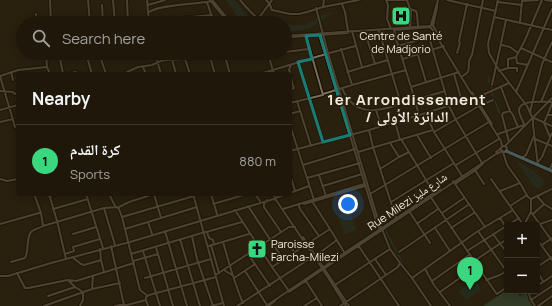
<!DOCTYPE html>
<html lang="en">
<head>
<meta charset="utf-8">
<style>
  body { margin:0; font-family:Manrope,"Noto Naskh Arabic",sans-serif; background:#2c2518; color:#f1f3f6 }
  .controls { position:absolute; right:12px; bottom:12px; display:grid; overflow:hidden; border-radius:4px; box-shadow:0 2px 10px #0003 }
  .controls button { width:36px; height:36px; display:grid; place-items:center; padding:0; border:0; border-bottom:1px solid #3c372b; background:#1f180a; color:#f1f3f6; font:20px sans-serif }
  .you { position:absolute; left:348px; top:204px; width:14px; height:14px; margin:-10px; border:3px solid #fff; border-radius:50%; background:#1a73e8; box-shadow:0 0 0 6px #1a73e833 }
  .badge { display:grid; place-items:center; width:26px; height:26px; border-radius:50%; background:#3bd77e; color:#111; font-size:13px; font-weight:700 }
  .pin { position:absolute; translate:-50% -33px; filter:drop-shadow(0 1px 2px #0008) }
  .pin::after { content:''; position:absolute; top:21px; width:14px; height:12px; background:inherit; clip-path:polygon(0 0,100% 0,50% 100%) }
  .list { margin:0; padding:0; list-style:none }
  h2 { display:flex; justify-content:space-between; align-items:center; height:52px; margin:0; padding:0 16px; font-size:17px }
  h2 small { font-size:13px; font-weight:400; color:#a1a09c }
  .list li { display:grid; grid-template-columns:26px 1fr auto; gap:12px; align-items:center; box-sizing:border-box; height:72px; padding:0 16px; border-top:1px solid #3c372b }
  .list b { display:block; font-size:15px; white-space:nowrap }
  .list p { margin:0; font-size:13px; white-space:nowrap; color:#a1a09c }
  .list em { font-size:13px; font-style:normal; color:#a1a09c }
  .icon { flex:none; width:22px; height:22px; fill:none; stroke:currentColor; stroke-width:2; stroke-linecap:round; stroke-linejoin:round }
  .map { position:relative; flex:none; width:552px; height:306px; overflow:hidden }
  .search { position:absolute; background:#1f180a; box-shadow:0 2px 10px #0003; left:16px; top:16px; width:276px; height:44px; display:flex; align-items:center; gap:10px; box-sizing:border-box; padding:0 14px; border-radius:22px; color:#a1a09c; font-size:15px }
  .panel { position:absolute; background:#1f180a; box-shadow:0 2px 10px #0003; left:16px; top:72px; width:276px; height:124px; border-radius:4px }
  .map>svg:first-child { display:block }
  .green { fill:#25372a }
  .forest { fill:#3b5b44 }
  .lines { fill:none; stroke-linecap:round; stroke-linejoin:round }
  .stream { stroke:#315469; stroke-width:1 }
  .minor-casing { stroke:#110a00; stroke-width:4 }
  .major-casing { stroke:#110a00; stroke-width:5 }
  .minor { stroke:#786e5a; stroke-width:2 }
  .major { stroke:#71a3bb; stroke-width:3 }
  .marked { fill:none; stroke:#1a7c74; stroke-width:3; stroke-linejoin:round }
  .labels { text-anchor:middle; dominant-baseline:central; stroke-width:3.5; stroke-linejoin:round; paint-order:stroke }
  .poi-label { font-size:11px; fill:#f1ebe0; stroke:#29200e }
  .street-label { font-size:11px; fill:#f1ebe0; stroke:#29200e }
  .district-label { font-size:15px; font-weight:bold; letter-spacing:1px; fill:#f1ebe0; stroke:#29200e }
</style>
</head>
<body>
<div class="map">
<svg width="552" height="306" viewBox="0 0 552 306">
  <rect width="100%" height="100%" fill="#29200e"/>
  <!-- green -->
  <path class="green" d="M226,0H234L248,16L249,21L245,23L236,15L232,8Z
    M334,11L309,29L289,32L285,31V25H305L318,17Z
    M516,160L536,173L544,181L539,189L533,185Z
    M350,212L356,230L344,234L338,216Z
    M475,280L481,290L466,300L459,291Z"/>
  <!-- forest -->
  <path class="forest" d="M507,290V291H517L519,296L528,293L533,306H483Z"/>
  <g class="lines">
    <!-- stream -->
    <path class="stream" d="M329,59L337,88
      M489,77V81L491,84L492,90
      M338,91L351,133
      M492,93L501,117
      M352,136L355,148
      M356,150L359,162
      M360,165L364,179
      M385,230L405,268"/>
    <!-- minor casing -->
    <g class="minor-casing">
      <path id="minor" d="M50,0L51,23
        M88,0L90,23
        M113,0L115,23
        M127,0L128,23
        M147,0L149,23
        M210,0L229,23
        M240,0L247,8L258,19
        M266,0L269,3L272,10L290,14H299L307,12L323,7L359,0
        M386,0L388,5L387,19L391,29
        M386,0H407
        M407,0L411,12L410,27
        M447,0L496,11
        M498,0L488,44L489,53L497,67L527,106L533,119V125L538,165
        M545,0L552,1
        M213,1L231,23
        M207,2L214,23
        M497,2L522,5
        M342,4L345,12L348,31
        M102,5L103,23
        M148,5L165,0
        M323,7L324,0
        M316,8L328,53L379,223L382,229L390,249L400,263L398,267L340,306
        M410,9L416,11L417,14L418,26
        M149,12C159,5 193,4 207,2L213,1
        M36,14L37,23
        M494,17L552,30
        M136,19L137,23
        M149,21L212,15
        M520,22L522,1L538,0
        M56,23L70,22
        M223,23L228,22
        M255,23L264,11L272,0
        M431,25L438,0
        M432,25H431L430,27L432,29L479,106L501,141L502,146
        M433,26L437,7V5
        M434,27L441,40
        M394,30L396,39L411,87L419,115L471,99L476,98L509,83
        M394,30L430,27
        M352,31L362,67
        M379,31L401,104L445,91
        M365,32L375,64
        M319,34L377,224L380,229
        M285,36L430,26
        M292,37L348,33
        M429,37L449,106L456,120L482,163
        M502,45L510,47L518,53
        M398,46L436,35
        M521,48L552,62
        M341,49L352,85
        M285,52L309,49
        M59,53L63,74
        M87,53V57L92,74
        M99,53L106,74
        M155,53L161,74
        M187,53L188,59
        M224,53L230,74
        M457,53L460,43L459,41L467,4
        M27,54H44L55,53
        M46,54L47,67L50,74
        M268,54L274,74
        M418,55L426,82
        M210,57L215,74
        M516,57L517,63L528,65
        M172,59L176,74
        M185,59L190,74
        M403,59L444,46
        M298,62L323,142
        M143,67L146,74
        M508,68H517V71
        M499,71L508,68V59L516,57L525,40L542,0
        M11,72L13,80
        M347,72L388,60
        M68,74L76,72L79,74
        M123,74L138,67L152,65L161,61L166,60L188,59L222,55L274,53
        M259,74C291,65 323,54 356,46
        M454,74L461,98
        M0,76L15,127
        M0,76L18,70L47,67
        M463,76C471,71 468,70 469,62C469,61 471,56 472,55L483,0
        M492,85L506,20
        M411,87L459,72
        M501,87L510,111L513,115L518,127
        M342,88C354,117 377,112 401,104
        M290,90L294,88C291,82 292,75 289,70L291,65
        M0,91L13,92L15,94L18,93
        M472,92L492,124
        M516,92L552,9
        M323,94L352,85L406,70
        M297,101L311,146
        M541,102L552,76
        M290,103L323,95L306,36
        M481,105L493,100
        M0,110L18,105
        M376,110L379,119L383,125
        M530,112L542,64L552,42
        M290,114L300,111
        M423,114L429,121L434,132L462,176
        M547,115H552
        M534,118L552,126
        M0,122L13,119
        M395,122L400,140
        M290,125L314,200
        M525,126C523,121 519,115 519,110C519,99 545,102 552,102
        M434,132L479,106
        M498,134L524,125
        M417,135L431,158
        M550,137L544,123L552,104
        M401,139L434,193
        M535,139L552,146
        M509,142L502,115L503,113L510,111
        M390,143L399,157
        M501 149a3 3 0 1 1 6 0a3 3 0 1 1-6 0Z
        M505,146L552,98
        M290,151L369,130
        M358,152L433,130
        M496,152L501,148
        M503,152L507,165L520,183L528,197L531,199V212L526,221V223L527,225
        M523,157L526,155L534,136
        M538,162L542,157L552,133
        M303,165L355,149
        M456,165L499,139
        M380,169L399,157L409,152
        M550,169L552,164
        M475,170L484,184
        M290,174L295,191
        M319,175L326,196
        M307,178L360,163
        M0,179L7,181L18,179
        M491,179L522,223
        M453,181L485,227
        M455,184C464,177 478,171 485,161
        M323,186L362,174
        M500,191L520,183
        M290,193L309,186
        M34,194L41,213
        M49,194L57,221L66,259
        M86,194L103,248
        M109,194L115,206L119,209L122,217L140,290L148,296
        M154,194L161,218
        M193,194L224,306
        M211,194L217,214
        M255,194L260,201
        M272,194L275,197
        M370,194L489,122
        M49,196L58,194
        M430,196L496,293L497,294L507,287
        M537,196L544,204L552,209
        M276,198L286,194
        M531,199L552,189
        M267,200L264,204V207L281,232
        M312,201L330,229L344,252
        M391,202L454,163
        M213,204L247,194
        M304,204L365,186
        M248,206L283,259
        M299,206L300,209L319,236
        M510,206L527,195
        M104,208L115,245
        M53,209L88,199
        M283,209L364,184
        M235,210L272,267L306,245
        M409,211L430,243
        M531,212L552,241
        M442,213L464,198
        M533,214L544,204
        M122,217L194,196
        M396,218L373,147L369,130L419,115
        M500,218L507,229
        M148,222L152,234
        M418,223L438,209
        M0,224L39,213H41L43,226L104,208L119,207L129,202L154,194
        M540,224L552,220
        M435,228L450,251
        M451,228L474,213
        M125,229L197,207
        M165,231L187,306
        M478,231L507,272
        M206,232L242,222
        M207,232L209,238L213,240L214,244
        M73,234L96,227
        M493,234L507,253
        M192,236L197,259L213,306
        M303,237L349,306
        M180,239L200,306
        M537,239L552,260
        M223,242C229,262 234,283 243,303
        M307,244L330,229
        M211,245L219,273
        M289,245L294,252
        M358,245L399,306
        M542,245L552,238
        M111,246L124,305
        M209,246L249,234
        M537,246L540,244
        M156,247L173,306
        M100,249L101,260L104,272
        M143,251L160,306
        M467,251L519,218
        M399,252L468,205
        M65,254L74,251L73,247L100,239
        M131,254L205,232
        M248,254L270,286
        M315,256L337,240
        M72,257L81,264L84,265L101,260
        M375,259L386,275
        M133,261L158,254
        M474,261L507,239
        M11,262L25,258C29,251 26,238 31,232C34,229 40,228 43,226
        M400,263L412,278L431,306
        M272,267L289,291
        M537,267L552,257
        M425,269L434,285L450,306
        M224,270L232,275
        M245,271L267,305
        M537,271L543,281
        M17,273L25,288H28L68,280L76,281L134,263
        M217,274L289,227H295
        M0,276H8L51,263L130,242L274,199L276,200L322,268L266,306
        M145,278L211,259
        M234,278L255,264
        M412,278L478,231L513,210
        M486,280L500,275L506,271
        M69,281L75,287L83,292V300L80,306
        M306,281L322,306
        M432,281L469,255
        M335,285L390,249
        M537,286L552,276
        M92,289L120,283
        M528,291L531,300L535,306
        M289,292L496,154L503,151
        M440,292L477,266
        M48,296L75,287
        M146,300V297L149,295L216,277
        M531,300L552,286
        M44,306L92,289L93,276
        M115,306L120,305H127L146,300L148,306
        M211,306L223,303
        M237,306L314,256
        M268,306L275,301
        M304,306L317,298
        M346,306L322,268L440,189
        M538,306L552,296"/>
    </g>
    <!-- major casing -->
    <g class="major-casing">
      <path id="major" d="M506,151L552,171"/>
    </g>
    <!-- minor -->
    <use href="#minor" class="minor"/>
    <!-- major -->
    <use href="#major" class="major"/>
  </g>
  <!-- marked area -->
  <path d="M0 0H552V306H0ZM320,35L350,135L323,142L298,62L312,59L306,36Z" fill="#29200e" fill-opacity=".55" fill-rule="evenodd"/>
  <path class="marked" d="M320,35L350,135L323,142L298,62L312,59L306,36Z"/>
  <!-- icons -->
  <defs>
    <g id="hospital-square" transform="scale(1)"><rect x="-9" y="-9" width="18" height="18" rx="4" fill="#3bd77e" stroke="#29200e"/><path d="M-5-5h3v3.5h4V-5h3V5h-3V1.5h-4V5h-3Z" fill="#111"/></g>
    <g id="church-square" transform="scale(1)"><rect x="-9" y="-9" width="18" height="18" rx="4" fill="#3bd77e" stroke="#29200e"/><path d="M-1.2-6h2.4v3.5h3.3v2.4h-3.3V6h-2.4V-.1h-3.3v-2.4h3.3Z" fill="#111"/></g>
  </defs>
  <g fill-rule="evenodd">
    <use href="#hospital-square" x="401" y="16"/>
    <use href="#church-square" x="257" y="249"/>
  </g>
  <g class="labels">
    <!-- poi labels -->
    <g class="poi-label">
      <text x="401" y="35">Centre de Santé<tspan x="401" dy="13">de Madjorio</tspan></text>
      <text x="271" y="243" text-anchor="start">Paroisse<tspan x="271" dy="13">Farcha-Milezi</tspan></text>
    </g>
    <!-- street labels -->
    <g class="street-label">
      <text transform="translate(407 201) rotate(-34)">Rue Milezi شارع مليز</text>
    </g>
    <!-- district labels -->
    <g class="district-label">
      <text x="407" y="99">1er Arrondissement<tspan x="407" dy="17">/ الدائرة الأولى</tspan></text>
    </g>
  </g>
</svg>
<div class="controls">
<button>+</button>
<button>−</button>
</div>
<div class="you"></div>
<div class="pin badge" style="left:470px;top:290px">1</div>
<div class="search"><svg class="icon" aria-label="search" viewBox="0 0 24 24"><circle cx="10" cy="10" r="6"/><path d="M15 15l6 6"/></svg>Search here</div>
<section class="panel">
<h2>Nearby<small></small></h2>
<ul class="list">
<li><span class="badge">1</span><div><b>كرة القدم</b><p>Sports</p></div><em>880 m</em></li>
</ul>
</section>
</div>
</body>
</html>
